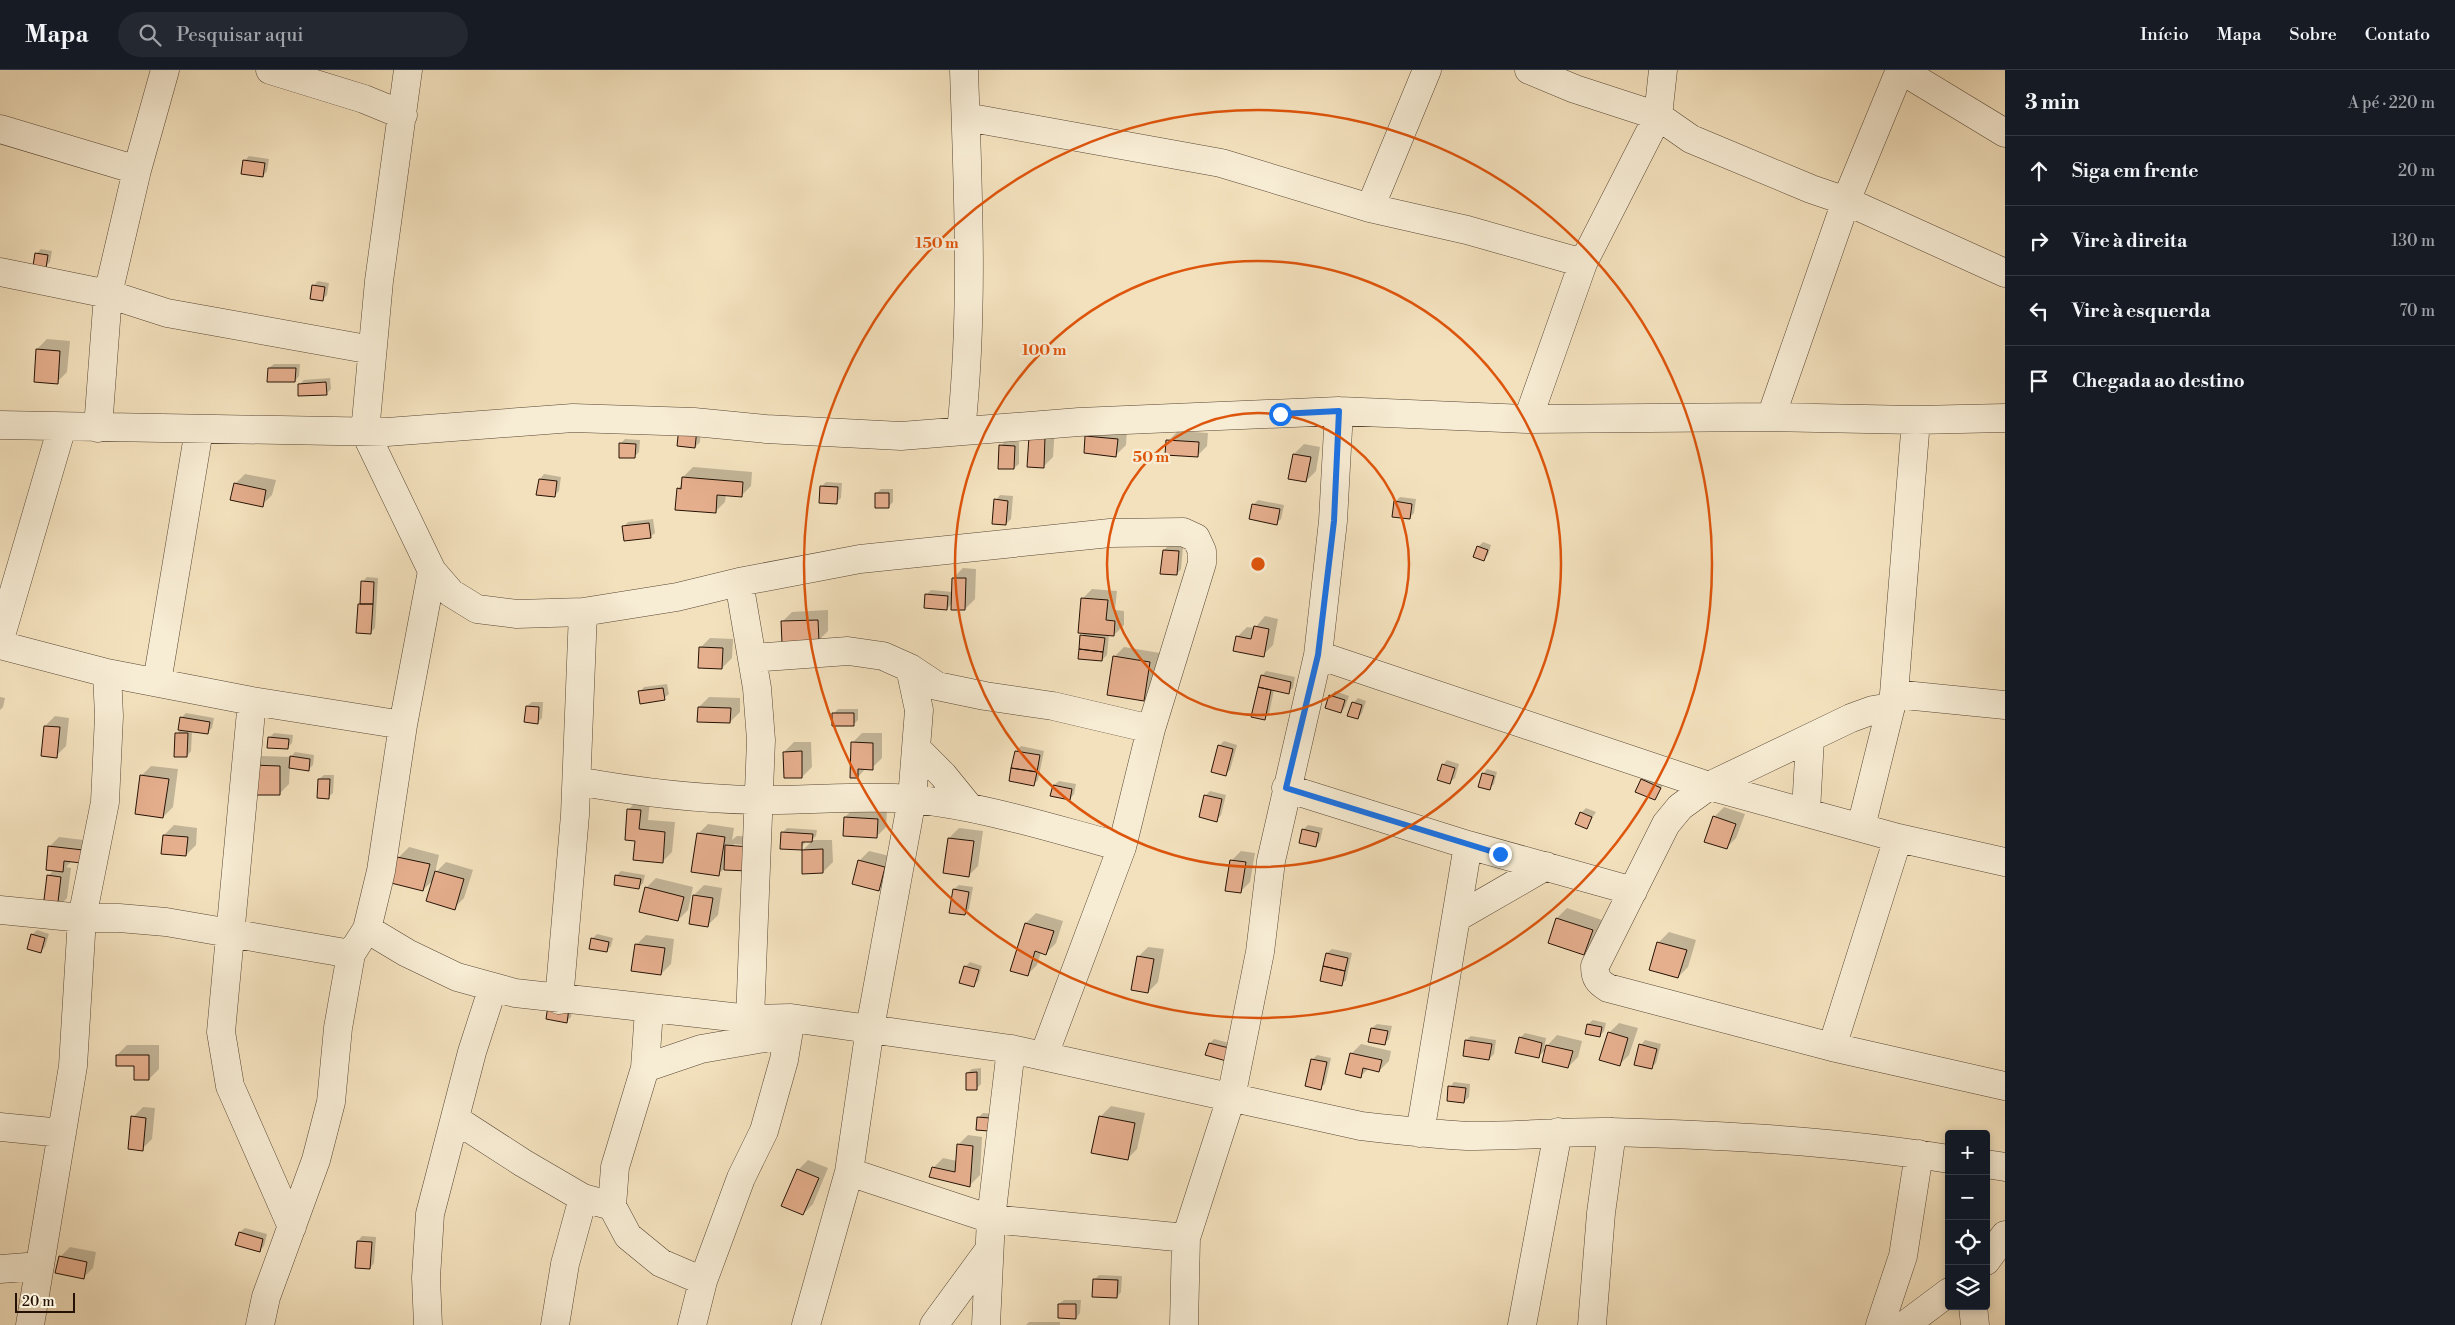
<!DOCTYPE html>
<html lang="pt">
<head>
<meta charset="utf-8">
<style>
  body { margin:0; font-family:"Libre Bodoni",serif; background:#242831; color:#f1f3f6 }
  .controls { position:absolute; right:15px; bottom:15px; display:grid; overflow:hidden; border-radius:5px; box-shadow:0 2px 8px #0003 }
  .controls button { width:45px; height:45px; display:grid; place-items:center; padding:0; border:0; border-bottom:1px solid #363941; background:#171b24; color:#f1f3f6; font:25px sans-serif }
  .scale { position:absolute; left:15px; bottom:12px; width:60px; box-sizing:border-box; padding-left:5px; border:2px solid #251205; border-top:0; font-size:14px; line-height:18px; white-space:nowrap; color:#251205; -webkit-text-stroke:4px #f7ecd4; paint-order:stroke }
  .stop { position:absolute; width:15px; height:15px; margin:-11px; border:4px solid #1a73e8; border-radius:50%; background:#fff }
  .stop.end { background:#1a73e8; border-color:#fff; box-shadow:0 1px 5px #0008 }
  .list { margin:0; padding:0; list-style:none }
  h2 { display:flex; justify-content:space-between; align-items:center; height:65px; margin:0; padding:0 20px; font-size:21px }
  h2 small { font-size:16px; font-weight:400; color:#9ea1a6 }
  .list li { display:grid; grid-template-columns:32px 1fr auto; gap:15px; align-items:center; box-sizing:border-box; height:70px; padding:0 20px; border-top:1px solid #363941 }
  .list b { display:block; font-size:19px; white-space:nowrap }
  .list em { font-size:16px; font-style:normal; color:#9ea1a6 }
  .icon { flex:none; width:28px; height:28px; fill:none; stroke:currentColor; stroke-width:2; stroke-linecap:round; stroke-linejoin:round }
  .map { position:relative; flex:none; width:2005px; height:1255px; overflow:hidden }
  header { display:flex; align-items:center; gap:30px; box-sizing:border-box; height:70px; padding:0 25px; background:#171b24; border-bottom:1px solid #363941 }
  header strong { font-size:24px }
  nav { display:flex; gap:28px; margin-inline-start:auto; font-size:18px }
  .search { width:350px; height:45px; background:#242831; display:flex; align-items:center; gap:12px; box-sizing:border-box; padding:0 18px; border-radius:28px; color:#9ea1a6; font-size:19px }
  main { display:flex }
  aside { flex:1; background:#171b24 }
  .map>svg:first-child { display:block }
  .shadow { fill:#0003; fill-rule:evenodd }
  .building { fill:#e5ae8d; stroke:#251205 }
  .lines { fill:none; stroke-linecap:round; stroke-linejoin:round }
  .minor-casing { stroke:#584633; stroke-width:29 }
  .minor { stroke:#f7ecd4; stroke-width:28 }
  .route { stroke:#1a73e8; stroke-width:6 }
  .ring { fill:none; stroke:#de550c; stroke-width:2.5 }
  .centre { fill:#de550c; stroke:#f7ecd4; stroke-width:2.5 }
  .ring-label { font-size:15px; text-anchor:middle; font-weight:bold; fill:#de550c; stroke:#f7ecd4; stroke-width:4.5; stroke-linejoin:round; paint-order:stroke }
</style>
</head>
<body>
<header>
<strong>Mapa</strong>
<div class="search"><svg class="icon" aria-label="search" viewBox="0 0 24 24"><circle cx="10" cy="10" r="6"/><path d="M15 15l6 6"/></svg>Pesquisar aqui</div>
<nav><a>Início</a><a>Mapa</a><a>Sobre</a><a>Contato</a></nav>
</header>
<main>
<div class="map">
<svg width="2005" height="1255" viewBox="0 0 2005 1255">
  <rect width="100%" height="100%" fill="#f3e1bd"/>
  <filter id="stains"><feTurbulence type="fractalNoise" baseFrequency=".004" numOctaves="4"/><feColorMatrix values="0 0 0 0 .2 0 0 0 0 .09 0 0 0 0 .02 0 0 0 .5 -.17"/></filter>
  <radialGradient id="worn" r=".72"><stop offset=".6" stop-color="#630" stop-opacity="0"/><stop offset="1" stop-color="#630" stop-opacity=".3"/></radialGradient>
  <!-- shadow -->
  <path class="shadow" d="M249,86L269,89L267,101L263,106L244,91Z
    M41,179L52,181L50,192L46,196L36,184Z
    M318,211L329,213L327,225L322,230L313,216Z
    M47,269L70,271L67,302L57,312L37,279Z
    M274,294H300L299,306L295,311L269,298Z
    M330,308L331,319L326,324L299,315L304,310Z
    M685,353L701,355L700,372L695,377Z
    M1055,357L1053,387L1043,397L1030,366Z
    M1097,357L1127,359L1126,375L1116,385L1087,367Z
    M1178,361L1208,363L1207,376L1197,386L1168,371Z
    M625,369L640,370L639,382L634,387L620,374Z
    M1005,371L1019,372V394L1014,398L1001,376Z
    M1304,374L1320,377L1316,401L1306,411L1294,384Z
    M693,397L752,402L751,416L741,426L726,424L725,432L715,442L678,419L682,414L683,407Z
    M245,404L276,410L272,425L262,435L235,414Z
    M544,404L561,407L559,421L554,426L540,409Z
    M826,412L842,413L841,428L836,432L821,417Z
    M881,419H893V432L888,437L876,424Z
    M1000,425L1013,426L1011,449L1006,454L996,430Z
    M1400,427L1416,429L1414,443L1409,448L1395,432Z
    M1258,430L1284,435L1281,449L1276,453L1253,435Z
    M653,449L655,463L650,467L623,457L628,452Z
    M1483,472L1491,475L1488,485L1483,489L1478,477Z
    M1169,475L1183,477L1181,499L1177,504L1164,480Z
    M963,498L976,499L975,529L965,539L952,533L947,539L926,525L931,520L953,522V508Z
    M367,507L378,508L375,558L371,562L357,561L362,512Z
    M1092,519L1117,521L1115,540L1124,541V555L1114,565L1109,564L1107,585L1102,590L1082,566L1085,562L1082,529Z
    M828,540V561L818,571L782,552L792,542Z
    M1265,546L1278,549L1273,575L1263,585L1237,567L1247,557L1255,558Z
    M710,568L733,569L732,588L722,598L700,578Z
    M1124,577L1160,583L1154,620L1144,630L1114,587Z
    M1266,601L1295,607L1293,618L1288,622L1274,620L1269,644L1264,649L1253,646L1262,606Z
    M667,614L669,624L664,628L640,622L644,617Z
    M1335,621L1349,626L1345,637L1341,642L1331,626Z
    M0,627L5,628L3,637L0,640Z
    M709,627L740,628V642L730,652L699,637Z
    M1358,628L1366,631L1362,643L1358,648L1353,633Z
    M532,632H543L542,648L538,652L527,636Z
    M838,639H858V650L853,655L833,644Z
    M186,643L214,648L212,658L207,663L192,661L191,681L187,686L177,664L181,659V648Z
    M55,646L69,648L66,676L56,686L45,656Z
    M274,663L293,665L292,673L287,678L269,668Z
    M862,663H882V688L872,698H866L858,707L852,673Z
    M1224,671L1237,675L1230,700L1226,704L1219,676Z
    M794,672H811L812,697L802,707L784,682Z
    M1021,676L1044,681L1038,710L1034,714L1011,710L1016,681Z
    M295,682L314,685L313,695L308,700L290,696L289,714L279,724L252,696L262,686L291,687Z
    M1447,690L1459,694L1455,708L1450,712L1443,695Z
    M151,696L178,699L173,737L163,747L141,706Z
    M1487,699L1497,702L1494,714L1490,718L1483,704Z
    M324,705H334L333,723L328,727L319,709Z
    M1647,705L1664,713L1655,729L1642,710Z
    M1059,711L1076,714L1074,724L1070,729L1054,715Z
    M1210,721L1226,725L1221,745L1217,750L1205,726Z
    M638,730L650,731L648,750L675,752L672,782L662,792L637,769L628,740Z
    M855,737L887,739L886,757L876,767L845,747Z
    M1724,737L1745,744L1736,768L1726,778L1714,747Z
    M1586,738L1596,742L1586,758L1581,743Z
    M708,754L734,758L732,770L737,766L760,767L759,790L749,800L724,799L718,804L693,801L698,764ZM734,774L757,776V778L734,777Z
    M174,755L197,758L196,775L186,785L164,765Z
    M1308,755L1323,758L1320,771L1316,776L1304,759Z
    M787,758L817,760L816,766L812,770H832L833,792L823,802L803,780L812,771H806L801,778L782,763Z
    M959,758L983,761L978,796L968,806L949,768Z
    M59,767L92,771L66,797L71,798L67,828L57,838L48,806L54,800L49,777Z
    M409,777L439,785L435,803L446,792L473,800L464,828L454,838L434,809L423,820L392,813L399,787Z
    M869,781L894,787L888,810L878,820L859,791Z
    M1241,781L1255,783L1250,812L1240,822L1231,791Z
    M621,801L645,805L643,813L639,817L616,806Z
    M656,808L693,817L688,840L678,850L646,818Z
    M704,815L722,818L718,845L708,855L694,825Z
    M959,815L973,817L969,839L965,844L954,819Z
    M1567,838L1602,850L1594,874L1584,884L1549,872L1557,848Z
    M1036,843L1063,851L1056,873L1046,883L1041,882L1037,895L1027,905L1026,853Z
    M37,860L49,864L45,877L41,881L32,865Z
    M1669,862L1696,870L1688,897L1678,907L1651,899L1659,872Z
    M597,864L613,868L611,876L607,881L592,869Z
    M646,865L674,869L671,894L661,904L636,875Z
    M1148,877L1164,879L1158,912L1148,922L1138,887Z
    M1332,879L1352,883L1346,910L1342,914L1327,883Z
    M970,892L982,896L978,911L973,916L965,897Z
    M573,933L571,947L567,951L547,948Z
    M1593,950L1606,953L1604,961L1600,966L1588,954Z
    M1619,953L1638,958L1629,985L1619,995L1609,963Z
    M1377,954L1392,956L1389,969L1384,974L1372,958Z
    M1525,963L1546,968L1544,979L1557,965L1582,971L1578,987L1568,997L1546,979L1538,987L1520,968Z
    M1471,966L1496,970L1494,984L1489,989L1466,970Z
    M1214,969L1237,975L1234,986L1210,973Z
    M1645,970L1661,974L1656,993L1651,998L1641,975Z
    M1361,974L1391,981L1389,991L1379,1001L1369,998L1361,1006L1351,984Z
    M127,975H159V999L149,1009L136,995L117,985Z
    M1317,985L1331,988L1325,1014L1320,1018L1312,990Z
    M981,998V1014L976,1019L967,1003L972,999Z
    M1454,1012L1470,1014L1469,1027L1464,1032L1450,1017Z
    M1111,1036L1145,1043L1137,1079L1127,1089L1093,1082L1101,1046Z
    M143,1037L155,1038L152,1069L142,1079L133,1047Z
    M983,1043L994,1044L993,1055L978,1048Z
    M968,1065L982,1067L980,1105L970,1115L933,1098L943,1088L957,1091L958,1075Z
    M808,1090L828,1098L813,1134L803,1144L798,1100Z
    M245,1158L267,1164L264,1176L259,1181L240,1162Z
    M362,1166L376,1167L374,1193L370,1198L358,1171Z
    M70,1177L96,1182L93,1198L83,1208L60,1187Z
    M1099,1205L1122,1206L1121,1222L1117,1227L1094,1210Z
    M1064,1230H1081L1080,1243L1076,1248L1059,1234Z
    M1029,1252H1060V1255H1026Z"/>
  <!-- building -->
  <path class="building" d="M243,90L265,93L263,107L241,104Z
    M35,183L48,185L46,198L33,196Z
    M312,215L325,217L323,231L310,229Z
    M36,279L60,281L58,314L34,312Z
    M268,298H296L295,312H267Z
    M326,312L327,325L298,326V314Z
    M679,357L697,359L695,378L677,376Z
    M1029,366H1045L1044,398L1027,397Z
    M1085,366L1118,369L1116,387L1084,383Z
    M1166,370L1199,372L1198,387L1165,385Z
    M619,373L636,374L635,388H619Z
    M999,375L1015,376L1014,399H998Z
    M1293,384L1311,387L1306,412L1288,409Z
    M682,407L743,412L742,427L717,425L716,443L675,440L677,418L681,419Z
    M539,409L557,411L555,427L536,425Z
    M234,413L266,420L263,437L230,430Z
    M820,416L838,417L837,434L819,433Z
    M875,423H889V438H875Z
    M994,429L1008,431L1006,455L992,454Z
    M1394,431L1412,434L1410,449L1392,447Z
    M1252,434L1280,439L1277,455L1249,449Z
    M649,453L651,468L624,471L622,456Z
    M1477,476L1488,480L1484,491L1473,487Z
    M1163,480L1179,481L1177,505L1160,504Z
    M952,508H966L965,540H951Z
    M361,511L374,512L373,534H360Z
    M925,524L948,526L947,540L924,538Z
    M1081,528L1108,530L1106,550L1115,551L1114,566L1078,563Z
    M358,534H373L371,564L356,563Z
    M818,550L819,572L782,573L781,551Z
    M1254,556L1269,559L1264,587L1233,581L1236,566L1251,569Z
    M1080,565L1105,568L1103,582L1079,579Z
    M699,577L723,578L722,599L698,598Z
    M1079,579L1103,582L1102,591L1078,589Z
    M1113,586L1150,592L1144,631L1107,625Z
    M1261,605L1291,612L1289,624L1258,617Z
    M1258,617L1271,620L1265,650L1251,647Z
    M663,618L665,630L640,634L638,621Z
    M1329,625L1345,630L1341,643L1325,638Z
    M1352,632L1362,635L1358,649L1347,646Z
    M526,636L539,637L538,654L524,652Z
    M698,637L731,638L730,653L697,652Z
    M832,643H854V656H832Z
    M180,647L210,652L208,664L178,660Z
    M44,656L60,657L57,688L41,686Z
    M175,663H188L187,687H174Z
    M268,667L289,669L288,679L267,678Z
    M851,672L873,673V700L858,699V708H850Z
    M1218,675L1233,679L1226,706L1211,702Z
    M802,681V708H784L783,682Z
    M1015,681L1040,685L1037,702L1011,698Z
    M290,686L310,689L309,701L289,698Z
    M1442,694L1455,698L1450,714L1437,710Z
    M251,695L280,696V725H251Z
    M1011,698L1037,702L1034,716L1009,711Z
    M1482,703L1494,706L1490,720L1478,717Z
    M140,705L169,709L163,748L135,744Z
    M318,709H330L329,729L317,728Z
    M1641,709L1661,718L1655,730L1635,722Z
    M1053,715L1072,719L1070,730L1050,726Z
    M1204,725L1222,729L1217,752L1199,747Z
    M627,739L641,740L639,759L665,762L663,793L633,790L635,771L625,770Z
    M1580,742L1592,747L1587,759L1575,754Z
    M1713,746L1736,754L1727,779L1704,772Z
    M844,747L878,749L877,768L843,766Z
    M1302,759L1319,763L1316,777L1299,773Z
    M781,762L813,764L812,772H802V780L780,779Z
    M697,763L725,767L719,806L691,802Z
    M163,765L188,767L186,786L161,784Z
    M948,768L974,771L969,807L943,803Z
    M725,775L750,777L749,801L724,800Z
    M48,776L83,780L81,793L64,791L63,802L46,800Z
    M823,779V803L802,804V780Z
    M397,787L430,794L423,821L391,813Z
    M858,790L885,797L879,821L852,814Z
    M1230,790L1246,792L1241,823L1225,821Z
    M435,801L464,809L455,840L426,831Z
    M47,805L61,807L57,840L43,838Z
    M615,805L641,809L639,819L614,815Z
    M645,817L684,827L678,851L639,842Z
    M953,819L969,822L965,845L949,843Z
    M693,825L713,828L708,857L689,854Z
    M1556,848L1593,860L1584,885L1548,873Z
    M1025,853L1054,861L1046,885L1035,881L1028,906L1010,901Z
    M31,864L45,868L41,883L27,879Z
    M591,868L609,872L607,882L589,879Z
    M1657,872L1687,880L1678,908L1649,900Z
    M635,874L665,878L661,905L631,901Z
    M1326,883L1348,888L1345,901L1323,896Z
    M1137,886L1154,889L1148,923L1131,920Z
    M964,896L979,900L974,917L959,913Z
    M1323,896L1345,901L1342,916L1320,911Z
    M548,935L569,938L567,953L546,949Z
    M1587,954L1602,957L1600,967L1585,964Z
    M1371,958L1388,961L1385,975L1368,972Z
    M1608,962L1628,968L1620,996L1599,990Z
    M1519,967L1542,973L1539,988L1515,983Z
    M1465,970L1492,974L1489,990L1463,986Z
    M1209,973L1233,979L1230,992L1205,985Z
    M1639,974L1657,979L1652,999L1634,995Z
    M1546,975L1573,981L1568,998L1542,992Z
    M1350,983L1382,990L1379,1002L1363,998L1361,1008L1345,1004Z
    M116,985H149V1010H134V996H116Z
    M1311,989L1327,992L1321,1020L1305,1016Z
    M977,1002V1020H966V1003Z
    M1448,1016L1466,1018L1464,1033L1447,1031Z
    M131,1046L146,1048L143,1081L128,1079Z
    M1099,1046L1135,1053L1128,1090L1091,1083Z
    M977,1047L990,1048L989,1061L976,1060Z
    M957,1074L973,1076L970,1117L929,1107L932,1097L955,1102Z
    M797,1099L819,1108L803,1145L781,1136Z
    M239,1162L263,1169L260,1182L235,1175Z
    M357,1171L372,1172L370,1199L355,1198Z
    M59,1186L87,1192L84,1209L55,1203Z
    M1093,1209L1118,1210L1117,1228L1092,1227Z
    M1058,1234H1076V1249L1058,1248Z"/>
  <g class="lines">
    <!-- minor casing -->
    <g class="minor-casing">
      <path id="minor" d="M270,0L364,29L403,45
        M408,0L379,211L365,362L432,501L451,523L477,539L517,544L583,542L677,527L739,512L860,489L1110,463L1183,462L1196,468L1202,481V493L1151,659L1122,777L1044,985
        M1529,0L1575,19L1658,46L1691,69L1811,119L1846,131L2005,203
        M1901,0L2005,63
        M966,47L1221,93L1370,138L1467,160L1583,193
        M0,59L137,100
        M1370,138L1427,0
        M0,202L108,224L167,243L372,280
        M1771,347L1846,131L1900,0
        M1528,349L1583,193L1658,46L1663,0
        M0,355L387,362L573,348L694,352L766,359L901,366L1079,352L1339,341L1528,349L1771,347L1916,350L2005,348
        M98,358L108,224L137,100L165,0
        M961,361C974,241 968,121 964,0
        M739,512L757,618L761,670L750,949
        M0,569L62,357
        M0,575L107,603L252,631L403,655
        M1318,585L1709,716L1898,768L2005,792
        M752,588L848,581L883,586L910,598L937,616L985,626L1053,636L1151,659
        M157,612L199,360
        M1894,624L2005,635
        M252,631L221,962L230,1016L292,1157
        M1891,637L1873,640L1851,648L1709,716L1680,737L1666,754L1595,896C1595,908 1598,912 1608,918L1832,977L2005,1016
        M916,678L943,705L969,737
        M577,711C637,722 696,729 757,730C809,731 860,725 912,729C984,736 1053,759 1122,777
        M1286,718L1468,775L1633,821
        M1806,741L1810,669
        M1861,757L1894,624L1916,350
        M0,840L82,848H119L166,852L351,884
        M1456,848L1546,796
        M367,859L407,883L457,907L515,923L750,949L791,948L1011,979L1361,1056C1396,1060 1431,1064 1467,1066C1514,1067 1562,1061 1610,1062C1723,1065 1837,1071 1949,1089
        M559,930L575,745L583,542
        M649,940L645,998L615,1097L612,1136L628,1166L661,1193L703,1211
        M1832,977L1898,768
        M645,998L701,979L788,964
        M455,1049L523,1093L583,1128L612,1136
        M0,1057L62,1063
        M1420,1063L1468,775
        M1986,1094L2005,1097
        M849,1102L991,1149L1186,1168
        M1986,1191L2005,1165
        M0,1199L40,1196
        M1973,1236L1975,1255
        M30,1255L73,996L82,848L105,732L109,646L107,603
        M260,1255L266,1227L316,1090L331,1032L338,958L351,884L367,859L381,801L403,655L432,501
        M428,1255L426,1208L430,1144L472,982L493,917
        M555,1255L565,1194L583,1128
        M692,1255L703,1211L741,1108L764,1061L784,990L791,948
        M806,1255L849,1102L870,958L912,729L919,640L910,598
        M934,1255L989,1180
        M986,1255L991,1149L1011,979
        M1184,1255L1186,1168L1231,1028L1260,882L1271,791L1318,585L1333,451L1339,341
        M1522,1255L1558,1062
        M1592,1255L1601,1143L1612,1062
        M1880,1255L1903,1186L1919,1084
        M1905,1255L1949,1222"/>
    </g>
    <!-- minor -->
    <use href="#minor" class="minor"/>
  </g>
  <g class="lines">
    <!-- route -->
    <path class="route" d="M1280,344L1339,341L1334,451L1318,585L1286,718L1500,784"/>
  </g>
  <!-- distance rings -->
  <g class="ring">
    <circle cx="1258" cy="494" r="151"/>
    <circle cx="1258" cy="494" r="303"/>
    <circle cx="1258" cy="494" r="454"/>
  </g>
  <circle cx="1258" cy="494" r="8" class="centre"/>
  <g class="ring-label">
    <text x="937" y="178">150 m</text>
    <text x="1044" y="285">100 m</text>
    <text x="1151" y="392">50 m</text>
  </g>
  <rect width="100%" height="100%" filter="url(#stains)"/>
  <rect width="100%" height="100%" fill="url(#worn)"/>
</svg>
<div class="controls">
<button>+</button>
<button>−</button>
<button><svg class="icon" aria-label="locate" viewBox="0 0 24 24"><circle cx="12" cy="12" r="6"/><path d="M12 2v4M12 18v4M2 12h4M18 12h4"/></svg></button>
<button><svg class="icon" aria-label="layers" viewBox="0 0 24 24"><path d="M12 4l9 5-9 5-9-5zM3 14l9 5 9-5"/></svg></button>
</div>
<div class="scale">20 m</div>
<div class="stop" style="left:1280px;top:344px"></div>
<div class="stop end" style="left:1500px;top:784px"></div>
</div>
<aside>
<h2>3 min<small>A pé · 220 m</small></h2>
<ul class="list">
<li><svg class="icon" aria-label="ahead" viewBox="0 0 24 24"><path d="M12 20V5M6 11l6-6 6 6"/></svg><div><b>Siga em frente</b></div><em>20 m</em></li>
<li><svg class="icon" aria-label="right" viewBox="0 0 24 24"><path d="M7 20v-9h11M14 6l5 5-5 5"/></svg><div><b>Vire à direita</b></div><em>130 m</em></li>
<li><svg class="icon" aria-label="left" viewBox="0 0 24 24"><path d="M17 20v-9H6M10 6l-5 5 5 5"/></svg><div><b>Vire à esquerda</b></div><em>70 m</em></li>
<li><svg class="icon" aria-label="arrive" viewBox="0 0 24 24"><path d="M6 21V4h12l-3 4 3 4H6"/></svg><div><b>Chegada ao destino</b></div></li>
</ul>
</aside>
</main>
</body>
</html>
